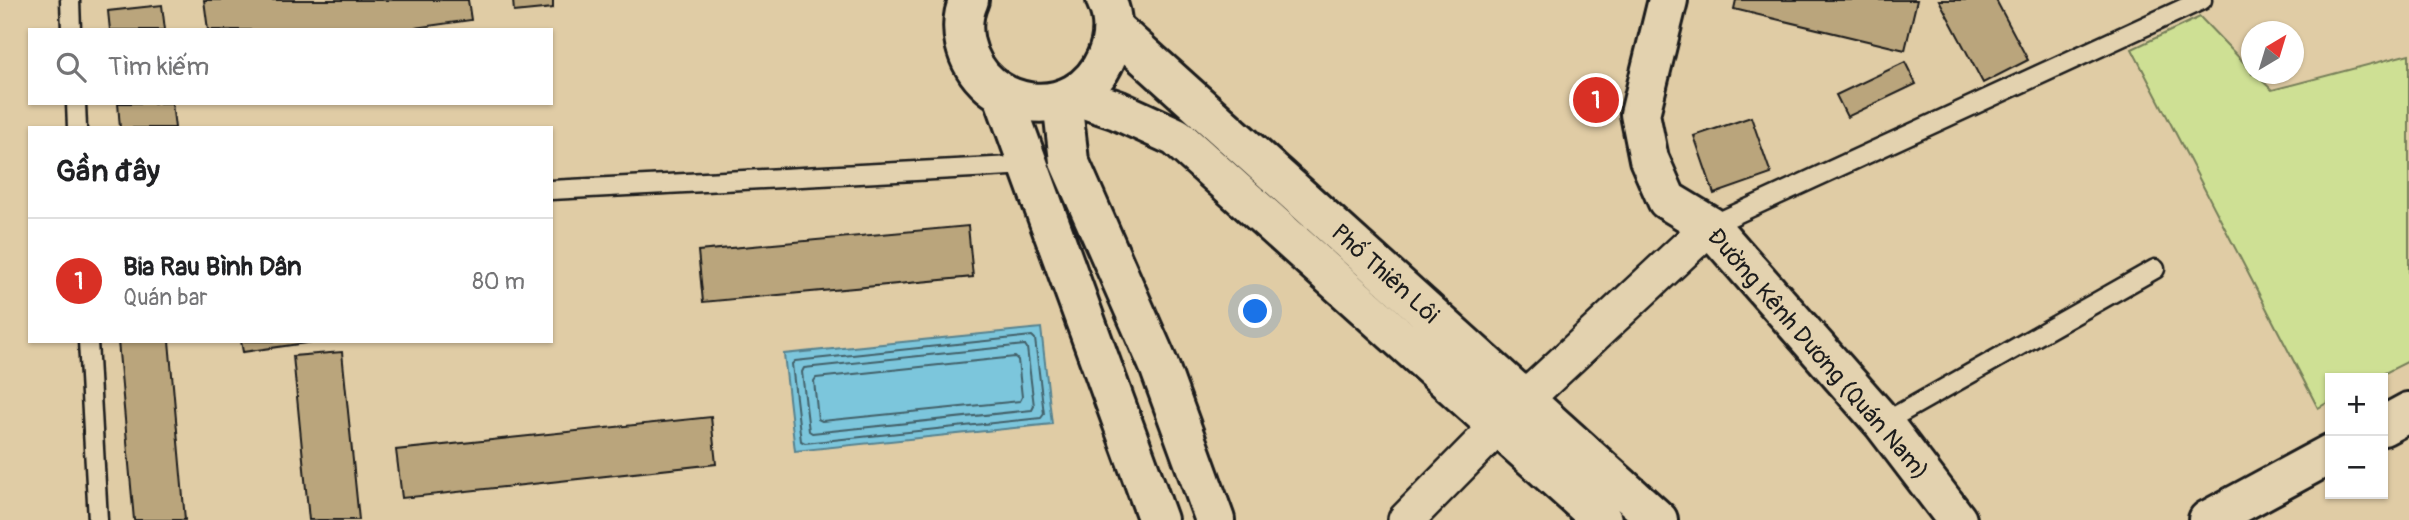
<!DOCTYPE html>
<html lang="vi">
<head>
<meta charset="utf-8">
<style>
  body { margin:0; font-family:Pangolin,sans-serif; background:#f6f6f6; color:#202124 }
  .controls { position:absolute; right:21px; bottom:21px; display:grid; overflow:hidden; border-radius:0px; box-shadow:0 2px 5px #0004 }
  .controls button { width:63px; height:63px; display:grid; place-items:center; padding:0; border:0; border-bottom:2px solid #e0e0e0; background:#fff; color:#202124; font:35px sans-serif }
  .compass { position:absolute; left:2241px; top:21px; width:63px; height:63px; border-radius:50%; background:#fff; box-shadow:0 2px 5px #0004; rotate:38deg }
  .you { position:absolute; left:1256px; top:312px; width:24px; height:24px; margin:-18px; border:5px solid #fff; border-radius:50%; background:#1a73e8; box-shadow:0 0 0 10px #1a73e833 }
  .badge { display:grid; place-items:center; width:46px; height:46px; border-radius:50%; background:#d93025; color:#fff; font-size:23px; font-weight:700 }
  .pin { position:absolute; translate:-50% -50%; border:4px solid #fff; box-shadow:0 2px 7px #0006 }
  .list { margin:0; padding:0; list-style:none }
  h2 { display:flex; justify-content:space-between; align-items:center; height:91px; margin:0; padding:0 28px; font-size:30px }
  h2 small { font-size:23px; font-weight:400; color:#757577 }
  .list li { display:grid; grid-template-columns:46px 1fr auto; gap:21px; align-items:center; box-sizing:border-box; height:126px; padding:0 28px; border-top:2px solid #e0e0e0 }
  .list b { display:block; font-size:26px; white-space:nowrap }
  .list p { margin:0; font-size:23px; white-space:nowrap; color:#757577 }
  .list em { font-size:23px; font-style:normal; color:#757577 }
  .icon { flex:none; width:38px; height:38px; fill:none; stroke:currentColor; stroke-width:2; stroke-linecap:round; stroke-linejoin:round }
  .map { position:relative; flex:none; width:2409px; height:520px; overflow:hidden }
  .search { position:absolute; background:#fff; box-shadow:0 2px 5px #0004; left:28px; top:28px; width:525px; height:77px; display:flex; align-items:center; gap:18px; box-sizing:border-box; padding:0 24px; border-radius:0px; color:#757577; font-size:26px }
  .panel { position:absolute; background:#fff; box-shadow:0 2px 5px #0004; left:28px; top:126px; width:525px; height:217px; border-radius:0px }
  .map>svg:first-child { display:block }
  .green { fill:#cee094; stroke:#757e58; stroke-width:2 }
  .water { fill:#7cc6dc; stroke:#56828f; stroke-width:2 }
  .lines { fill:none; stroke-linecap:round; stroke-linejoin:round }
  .shore { stroke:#426069; stroke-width:2 }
  .building { fill:#baa57c; stroke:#1c1c1c; stroke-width:2 }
  .service-casing { stroke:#1c1c1c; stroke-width:23 }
  .minor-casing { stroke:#1c1c1c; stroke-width:40 }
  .tertiary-casing { stroke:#1c1c1c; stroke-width:44 }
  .secondary-casing { stroke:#1c1c1c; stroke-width:44 }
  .service { stroke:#e3d2af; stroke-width:18 }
  .minor { stroke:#e3d2af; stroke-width:35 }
  .tertiary { stroke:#e3d2af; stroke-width:38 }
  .secondary { stroke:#e3d2af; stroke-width:38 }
  .labels { text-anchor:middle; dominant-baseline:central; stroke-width:5; stroke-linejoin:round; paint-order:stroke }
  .street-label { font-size:24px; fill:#1c1c1c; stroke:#e3d2af }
</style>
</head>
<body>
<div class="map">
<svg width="2409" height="520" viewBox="0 0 2409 520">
  <rect width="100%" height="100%" fill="#e0cca5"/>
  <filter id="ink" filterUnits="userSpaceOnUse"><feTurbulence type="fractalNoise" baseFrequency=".0143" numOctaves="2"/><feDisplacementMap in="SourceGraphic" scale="14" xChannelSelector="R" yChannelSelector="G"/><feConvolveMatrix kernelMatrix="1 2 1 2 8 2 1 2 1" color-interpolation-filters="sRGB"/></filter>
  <g filter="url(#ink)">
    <!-- green -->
    <path class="green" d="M2200,17L2251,70L2252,74H2255L2272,90L2409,54V361L2375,378H2330V401L2318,408L2132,49Z"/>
    <!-- water -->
    <path class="water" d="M1041,328L1052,424L795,451L784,354Z"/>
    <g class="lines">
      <!-- shore -->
      <path class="shore" d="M1032,336L1035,339L1044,414L1041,418L805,443L801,441L792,364L795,361Z
        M1025,345L1027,348L1034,406L1032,410L812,433L809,431L802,372L804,368Z
        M1015,357L1018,360L1022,397L1020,401L822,421L818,419L814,381L816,378Z"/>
    </g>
    <!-- building -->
    <path class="building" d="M204,0H468L471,20L400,30H208Z
      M513,0H553V8L514,12Z
      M1736,0H1917L1905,50L1734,9Z
      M1939,0H1996L2028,60L1983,83Z
      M162,5L165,30H110L108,11Z
      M1905,62L1916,84L1847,117L1836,95Z
      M118,103H172L175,128H120Z
      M1751,117L1771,174L1714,194L1694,136Z
      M968,226L973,277L703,302L698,251Z
      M118,341H169L185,520H134Z
      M241,341H320L243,352Z
      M342,352L359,520H309L293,356Z
      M711,417L716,464L402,498L396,450Z"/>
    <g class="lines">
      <!-- service casing -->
      <g class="service-casing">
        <path id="service" d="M70,0L71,30
          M76,103L77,128
          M551,190L1030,165
          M1710,226L2202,0
          M88,341L98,520
          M1883,423L2155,269"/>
      </g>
      <!-- minor casing -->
      <g class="minor-casing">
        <path id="minor" d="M1406,520L1525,399L1710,226"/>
      </g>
      <!-- tertiary casing -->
      <g class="tertiary-casing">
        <path id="tertiary" d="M1668,0L1640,114L1649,159L1667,200L1710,226L1883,423L1957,520
          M1003,95L1158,520
          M1062,100L1069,161L1159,366L1215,520
          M2383,426L2409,412
          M2208,520L2330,454"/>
      </g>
      <!-- secondary casing -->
      <g class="secondary-casing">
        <path id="secondary" d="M969,0C963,13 962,29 965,43C981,113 1077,126 1106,58C1114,40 1115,18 1106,0
          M1113,28L1658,520
          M1073,95L1117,110L1176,137L1602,520"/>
      </g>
      <!-- service -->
      <use href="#service" class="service"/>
      <!-- minor -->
      <use href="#minor" class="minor"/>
      <!-- tertiary -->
      <use href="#tertiary" class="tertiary"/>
      <!-- secondary -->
      <use href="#secondary" class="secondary"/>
    </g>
  </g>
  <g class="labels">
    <!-- street labels -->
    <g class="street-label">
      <text transform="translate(1385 274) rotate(42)">Phố Thiên Lôi</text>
      <text transform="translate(1818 354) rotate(49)">Đường Kênh Dương (Quán Nam)</text>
    </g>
  </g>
</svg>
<div class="controls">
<button>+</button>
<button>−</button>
</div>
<svg class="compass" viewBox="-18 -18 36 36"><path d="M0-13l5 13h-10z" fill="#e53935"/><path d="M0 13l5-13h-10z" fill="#757577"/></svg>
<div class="you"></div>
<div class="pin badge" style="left:1596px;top:100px">1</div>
<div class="search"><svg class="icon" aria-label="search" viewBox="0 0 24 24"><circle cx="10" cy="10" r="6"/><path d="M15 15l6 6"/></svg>Tìm kiếm</div>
<section class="panel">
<h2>Gần đây<small></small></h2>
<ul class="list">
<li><span class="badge">1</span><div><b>Bia Rau Bình Dân</b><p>Quán bar</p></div><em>80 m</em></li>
</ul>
</section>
</div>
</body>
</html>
